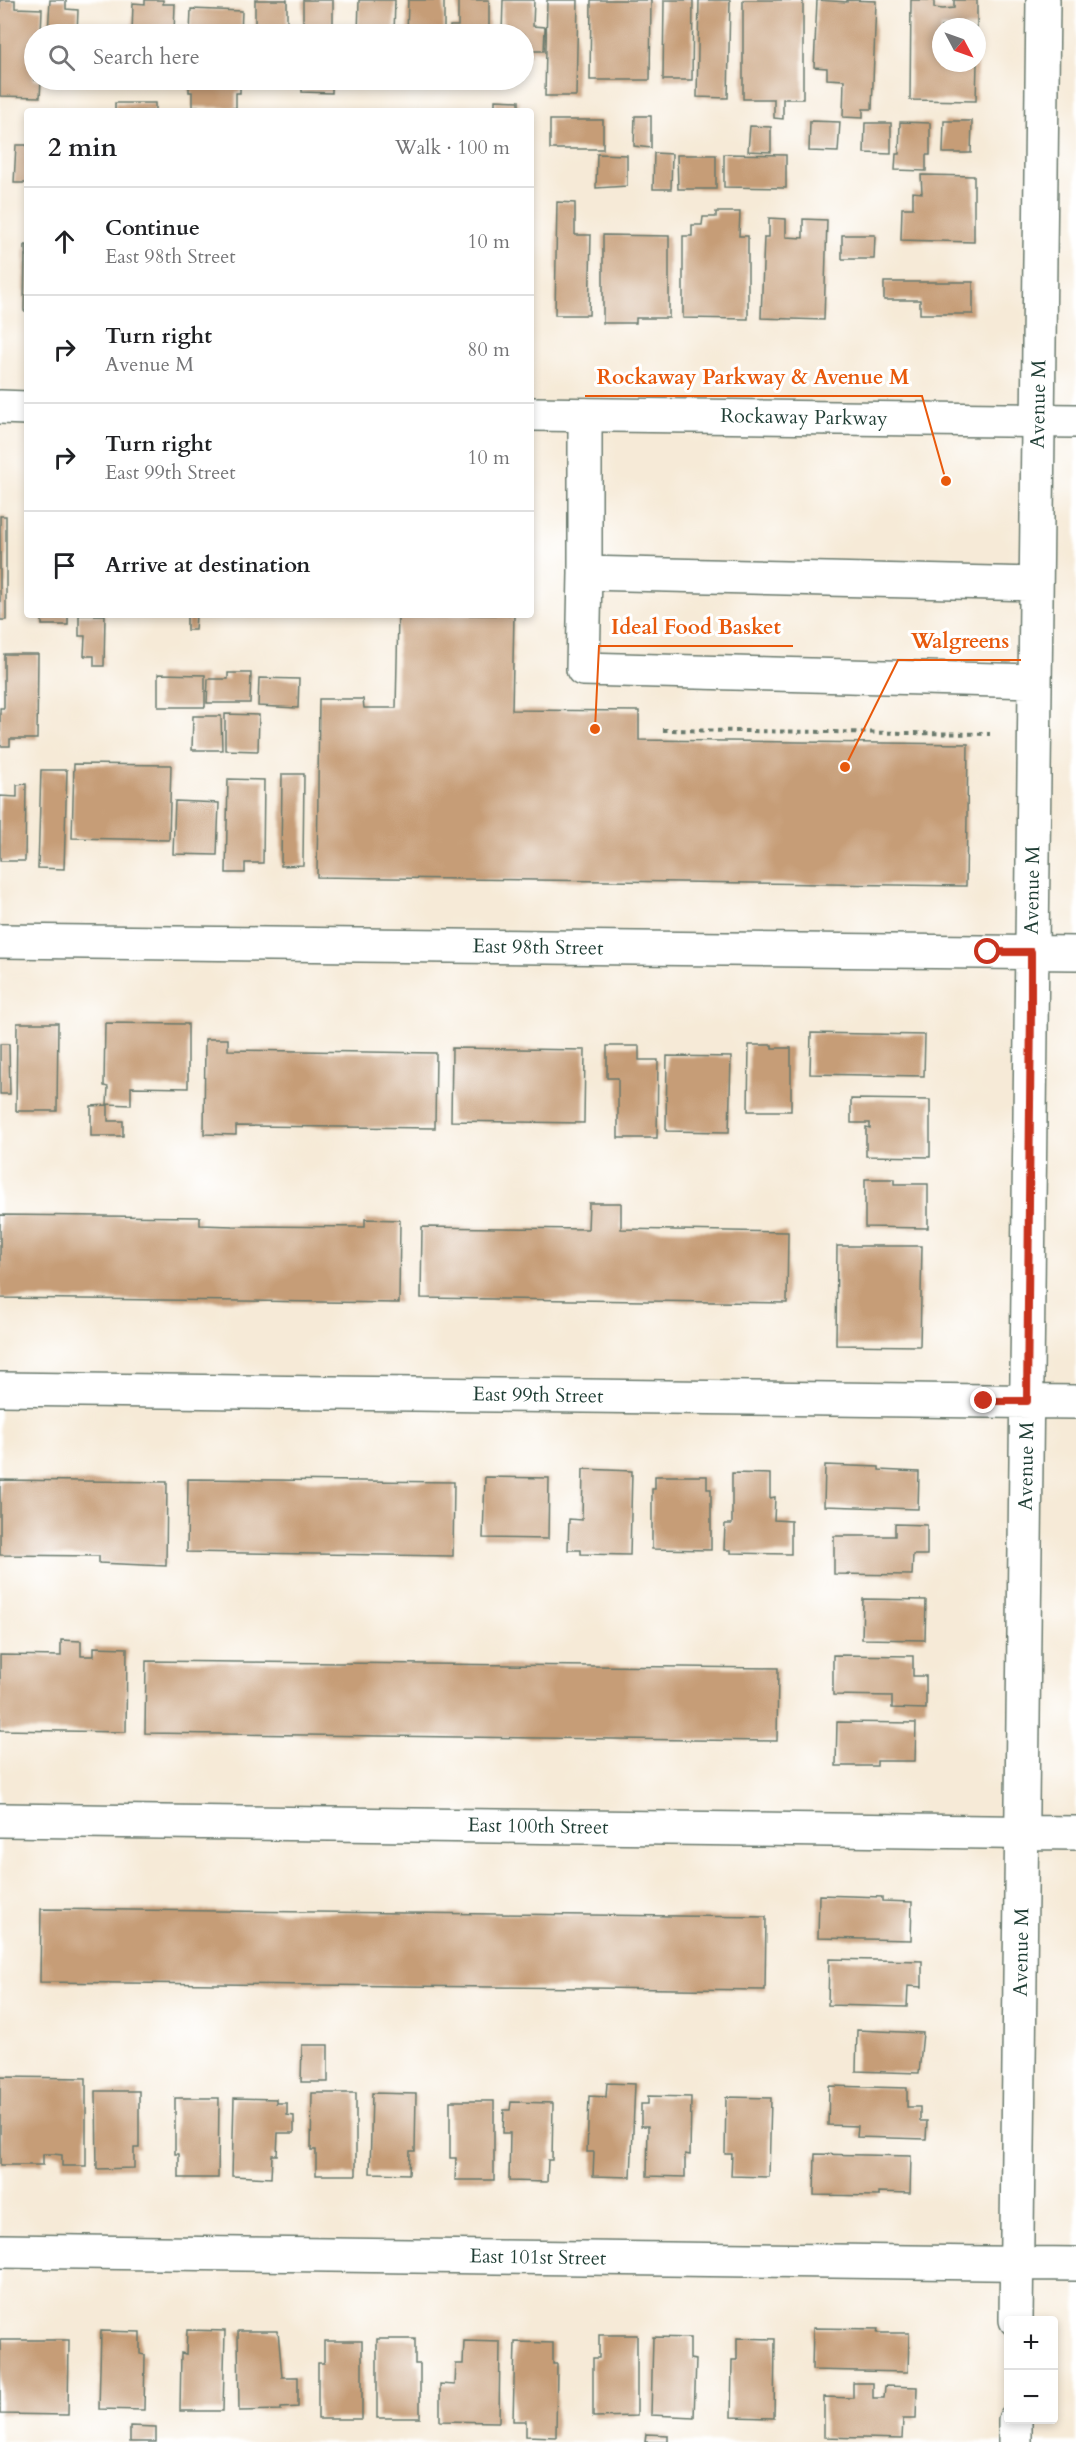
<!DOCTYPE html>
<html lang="en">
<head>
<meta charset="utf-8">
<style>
  body { margin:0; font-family:Cardo,serif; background:#f2f2f2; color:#202124 }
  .controls { position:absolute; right:18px; bottom:18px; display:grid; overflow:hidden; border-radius:6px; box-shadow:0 3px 9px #0003 }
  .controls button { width:54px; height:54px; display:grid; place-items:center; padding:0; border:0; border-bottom:2px solid #e0e0e0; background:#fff; color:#202124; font:30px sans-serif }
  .compass { position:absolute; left:932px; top:18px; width:54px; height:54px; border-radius:50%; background:#fff; box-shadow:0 3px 9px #0003; rotate:131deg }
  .stop { position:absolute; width:18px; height:18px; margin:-14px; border:4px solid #c8321e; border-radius:50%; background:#fff }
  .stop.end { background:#c8321e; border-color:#fff; box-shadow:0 2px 6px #0008 }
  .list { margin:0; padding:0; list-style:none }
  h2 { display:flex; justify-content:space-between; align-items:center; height:78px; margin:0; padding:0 24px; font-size:26px }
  h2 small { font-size:20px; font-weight:400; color:#757577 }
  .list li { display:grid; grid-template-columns:39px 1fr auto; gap:18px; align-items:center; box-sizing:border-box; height:108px; padding:0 24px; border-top:2px solid #e0e0e0 }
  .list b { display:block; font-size:22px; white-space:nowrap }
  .list p { margin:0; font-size:20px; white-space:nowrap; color:#757577 }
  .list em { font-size:20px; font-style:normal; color:#757577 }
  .icon { flex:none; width:33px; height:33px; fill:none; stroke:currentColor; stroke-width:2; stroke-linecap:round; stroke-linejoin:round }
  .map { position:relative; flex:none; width:1076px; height:2442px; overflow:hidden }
  .search { position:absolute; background:#fff; box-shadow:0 3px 9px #0003; left:24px; top:24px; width:510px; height:66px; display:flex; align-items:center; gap:15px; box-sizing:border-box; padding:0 21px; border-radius:33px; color:#757577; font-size:22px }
  .panel { position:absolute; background:#fff; box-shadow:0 3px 9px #0003; left:24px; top:108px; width:510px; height:510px; border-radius:6px }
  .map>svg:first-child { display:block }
  .building { fill:#c69d77 }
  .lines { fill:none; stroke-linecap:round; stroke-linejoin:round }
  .minor-casing { stroke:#6a7a6d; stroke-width:36 }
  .major-casing { stroke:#6a7a6d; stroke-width:36 }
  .path { stroke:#6a7a6d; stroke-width:4; stroke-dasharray:4.5 4.5; stroke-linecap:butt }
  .minor { stroke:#fff; stroke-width:33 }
  .major { stroke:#fff; stroke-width:33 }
  .route { stroke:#c8321e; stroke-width:8 }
  .labels { text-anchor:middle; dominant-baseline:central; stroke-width:6; stroke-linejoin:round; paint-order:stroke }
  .street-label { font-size:20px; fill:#1f3d34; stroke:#fff }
  .leader { fill:none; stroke:#e8590c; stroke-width:2 }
  .callout-dot { fill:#e8590c; stroke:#fff; stroke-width:2 }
  .callout-label { font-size:21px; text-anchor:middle; font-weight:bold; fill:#e8590c; stroke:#fff; stroke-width:6; stroke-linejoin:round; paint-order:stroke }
</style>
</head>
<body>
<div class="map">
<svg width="1076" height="2442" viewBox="0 0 1076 2442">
  <rect width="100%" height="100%" fill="#fff"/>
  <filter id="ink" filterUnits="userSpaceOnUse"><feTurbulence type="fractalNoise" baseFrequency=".0167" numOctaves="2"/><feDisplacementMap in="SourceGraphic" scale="12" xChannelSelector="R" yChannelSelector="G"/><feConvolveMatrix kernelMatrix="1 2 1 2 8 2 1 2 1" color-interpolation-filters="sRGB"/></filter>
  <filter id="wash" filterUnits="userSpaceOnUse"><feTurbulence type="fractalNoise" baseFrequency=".008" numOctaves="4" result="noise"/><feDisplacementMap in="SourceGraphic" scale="24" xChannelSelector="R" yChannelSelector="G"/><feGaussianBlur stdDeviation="1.35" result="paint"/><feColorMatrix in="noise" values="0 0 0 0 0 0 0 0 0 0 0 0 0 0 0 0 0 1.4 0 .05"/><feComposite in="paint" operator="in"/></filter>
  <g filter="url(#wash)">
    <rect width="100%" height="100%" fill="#f6ead7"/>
    <g id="blocks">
      <!-- building -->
      <path class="building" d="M0,0H15V8L42,9L41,34H34V80H41L40,97L0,96Z
        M50,0H66V9L78,10L77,34H48Z
        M145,0H163V4H175L174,34H132L133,3L145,4Z
        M255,0H287V34H255Z
        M303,0H333V34H303Z
        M359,0H395L394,34H358Z
        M408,0H444V34H407Z
        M458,0H489V34H450V26H458Z
        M503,0H534L533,26L545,27L544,51H531V56H524V34H502Z
        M547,0H578L576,96H545Z
        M591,0H651L650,80H590Z
        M664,0H693L692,80H663Z
        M699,0H730L728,98L697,97Z
        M743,0H803V99H783V119L774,118V99H743Z
        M817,0L847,2V0L876,1L872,109H863V118L843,117L844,80L827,79V68L814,67Z
        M911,0H934V8L943,9L954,8V0H977V27H941V63H977L976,101L910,100Z
        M191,9L242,11L241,34H190Z
        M189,80H240V93H236V108L192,107V92H189Z
        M254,80H287V83H254Z
        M302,80H332V93L302,92Z
        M406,80H443V83L406,82Z
        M495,100L519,101V111H495Z
        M115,103H155V111H115Z
        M635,116H651V148L634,146Z
        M550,120H603V149H550Z
        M810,121L840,122L838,152L809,151Z
        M944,121H972L971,153H943Z
        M900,122L930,123V155H926V171L895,170L896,154H899Z
        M865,123H891V154L864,153Z
        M750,126L771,127V152L748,151Z
        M16,145H27V183H14Z
        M654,153L672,154L671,189H653Z
        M597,154L627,155V186L596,188Z
        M724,154L786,155V188L724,187Z
        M677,155H716V189H678Z
        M921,175L974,176V242L901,240L902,208H913V192L922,193Z
        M557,202L575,203V235H591L589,315H555Z
        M716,212H740L739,236H748V319L683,318V236H692V225H702L703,217H716Z
        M769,218L786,219V237L803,238V219L827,220L824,320L761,318L764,237H769Z
        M603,235L669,236V318H636V323H603Z
        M842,235H875L874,259H842Z
        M25,245H27V311H24Z
        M884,282H973V314H920V300H884Z
        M0,516H6V620H0Z
        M42,615H68V625H42Z
        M79,615H105L104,666H94V656H84L85,636H79Z
        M187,615H196L195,630H187Z
        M398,615H514L512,710L639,711V740L968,744L966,886L317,877L319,699H363L364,708H396Z
        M4,654H38L37,739H10V746H0V708H4Z
        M228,673H251L250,703H207L208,679H228Z
        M158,674L205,675V707H158Z
        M259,678L299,679L298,708L258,706Z
        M225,714L259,715L258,751L225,750Z
        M193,716H221L222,750H192Z
        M74,764L171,765L169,840L72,838Z
        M41,770H67L64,869L38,868Z
        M282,774H304L303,865L281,866Z
        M228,779L264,780L263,863H245V873H226Z
        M26,784L25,861H0V796L17,797V785Z
        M175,801L219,803L217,855L173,854Z
        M17,1023H58L57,1111H16Z
        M105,1023L188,1024V1088L131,1087V1105L107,1104L108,1087L104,1086Z
        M811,1033L925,1035L924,1076L810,1074Z
        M205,1039H228V1050L436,1053L435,1128L236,1126V1135L204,1134Z
        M0,1044H9L10,1094H0Z
        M749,1045H772V1048H791V1111H748Z
        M607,1046H639V1060H658L657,1138H618V1078H607Z
        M452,1048L585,1050L584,1123L451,1121Z
        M667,1056L731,1057L729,1132L666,1131Z
        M851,1099L930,1100V1157L866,1156V1127L870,1128V1123H851Z
        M108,1105V1121H123V1136H91V1106Z
        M865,1179H894V1184H928V1228L865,1227Z
        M589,1203H621V1229L788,1232L787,1303L421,1298L422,1227L588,1229Z
        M0,1215L200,1217V1225L233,1226L365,1227V1219L400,1220L399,1303L0,1298Z
        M837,1246H922L920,1346L836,1345Z
        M825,1465L879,1467V1470L919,1472L918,1509L824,1506Z
        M583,1469L632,1471L630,1555L581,1554V1550H568L569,1519L582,1520Z
        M732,1473L770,1474V1498L775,1497L774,1520L791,1521V1554L731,1553V1550H724L725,1524H732Z
        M655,1476H707V1489H711V1550L652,1549V1489H655Z
        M485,1477L549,1478L548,1539L483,1538Z
        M188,1479L454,1482L453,1556L187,1552Z
        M0,1480L167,1482L166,1566L99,1563V1556L0,1555Z
        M895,1524L927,1525V1555H913L912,1575L834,1574V1536H895Z
        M863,1599L926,1600L925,1640L862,1639Z
        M61,1640L81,1641V1656H94V1647L127,1648L126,1732L0,1730V1655L61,1656Z
        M833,1655L913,1656V1676H926V1709L892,1708V1696L833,1695Z
        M146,1661L778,1668L777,1741L145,1733Z
        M837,1722L916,1723L915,1761H877V1766H836Z
        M819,1895L882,1897V1901L912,1902L911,1940L818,1938Z
        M41,1909L766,1917L765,1990L40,1982Z
        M829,1959L922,1961V1987L908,1986L907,2007L828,2005Z
        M857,2030L923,2033L919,2073L856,2071Z
        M302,2045H328V2082H301Z
        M0,2077L86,2078V2166H62V2155L53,2154H43V2165H0Z
        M607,2083L635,2084L631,2177L593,2176L594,2152H587L589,2096L606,2097Z
        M829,2086L907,2088V2107H920V2121H927L926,2139L857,2137L858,2126L828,2125Z
        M96,2091H139V2148H134V2168L97,2169Z
        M312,2093H356V2175H316V2150H311Z
        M372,2093L416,2094L415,2151H410L409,2174L370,2173Z
        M648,2096L691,2097L690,2155L685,2154V2177L647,2176L648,2126H641V2104H648Z
        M726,2097L771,2098L769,2177L731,2176L732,2154H725Z
        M175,2098H219L218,2178H179V2154H175Z
        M234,2098L276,2099V2103H287V2115L294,2116V2133H278L277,2155H272L271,2178L232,2176Z
        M450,2101H494V2180H455L456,2158H450Z
        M511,2102L553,2103L552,2160H548L547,2182L509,2181L510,2133H503L504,2110H510Z
        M815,2154L911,2156L910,2193L879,2192V2196L814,2195Z
        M813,2328L878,2329L877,2333H909L908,2372L812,2370Z
        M187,2330L225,2331L223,2411H180L181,2353L186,2354Z
        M101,2331L140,2332V2354L145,2355L144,2410L99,2409Z
        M238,2331H278L282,2377H298V2407L281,2408V2410L239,2411Z
        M599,2335H637V2416L593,2417V2358H599Z
        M653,2337L690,2338V2359L696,2360L694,2417L651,2415Z
        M737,2338L775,2339L774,2418L731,2417L732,2360H737Z
        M377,2339H415V2364H420V2418H377Z
        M0,2340H69L68,2415L0,2414Z
        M324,2341H362V2419H318V2363H324Z
        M464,2341L500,2342L499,2422L440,2421V2384L455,2385L456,2364H463Z
        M515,2342L553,2343V2364H557L556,2437L526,2436V2421H513Z
        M853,2383H873V2398H884L885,2386L917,2387L916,2419H903L902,2439L824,2437V2397L853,2398Z
        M130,2426L156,2427V2442H130Z
        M646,2434L668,2435V2442H645Z"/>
    </g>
  </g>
  <g filter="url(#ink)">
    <use href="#blocks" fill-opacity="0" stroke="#6a7a6d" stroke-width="1.5"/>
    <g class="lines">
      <!-- minor casing -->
      <g class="minor-casing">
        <path id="minor" d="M585,415V573
          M1035,681L583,669L585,573L1035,584
          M0,941L1076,953
          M0,1389L1076,1402
          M0,1820L1076,1833
          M0,2251L1076,2264
          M1016,2320L1043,0
          M1015,2442V2420"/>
      </g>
      <!-- major casing -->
      <g class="major-casing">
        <path id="major" d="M0,407L27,408
          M531,414L1076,421"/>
      </g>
      <!-- path -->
      <path class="path" d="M663,730L990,734"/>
      <!-- minor -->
      <use href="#minor" class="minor"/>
      <!-- major -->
      <use href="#major" class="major"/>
    </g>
  </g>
  <g class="lines" filter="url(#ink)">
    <!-- route -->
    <path class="route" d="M984,1401H1027L1031,1005V952H988"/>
  </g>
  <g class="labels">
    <!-- street labels -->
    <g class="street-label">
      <text transform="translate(1038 404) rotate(-89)">Avenue M</text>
      <text transform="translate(804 417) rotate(1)">Rockaway Parkway</text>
      <text transform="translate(1032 890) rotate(-89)">Avenue M</text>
      <text transform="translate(538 947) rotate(1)">East 98th Street</text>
      <text transform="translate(538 1395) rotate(1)">East 99th Street</text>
      <text transform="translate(1026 1466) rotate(-89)">Avenue M</text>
      <text transform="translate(538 1826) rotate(1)">East 100th Street</text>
      <text transform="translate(1021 1952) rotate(-89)">Avenue M</text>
      <text transform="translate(538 2257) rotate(1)">East 101st Street</text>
    </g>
  </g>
  <!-- callouts -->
  <path class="leader" d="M946 481L922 396H585M595 729L599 646H793M845 767L898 660H1021"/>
  <g class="callout-dot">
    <circle cx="946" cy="481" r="6"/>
    <circle cx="595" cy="729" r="6"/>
    <circle cx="845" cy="767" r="6"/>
  </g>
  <g class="callout-label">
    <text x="753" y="384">Rockaway Parkway &amp; Avenue M</text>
    <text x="696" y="634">Ideal Food Basket</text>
    <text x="960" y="648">Walgreens</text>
  </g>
</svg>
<div class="controls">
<button>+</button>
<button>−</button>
</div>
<svg class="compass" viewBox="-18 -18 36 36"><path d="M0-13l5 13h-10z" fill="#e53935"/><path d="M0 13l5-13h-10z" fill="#757577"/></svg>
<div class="stop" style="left:988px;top:952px"></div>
<div class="stop end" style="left:984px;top:1401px"></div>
<div class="search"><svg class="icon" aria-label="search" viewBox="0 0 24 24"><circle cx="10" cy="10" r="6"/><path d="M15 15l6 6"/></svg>Search here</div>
<section class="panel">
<h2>2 min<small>Walk · 100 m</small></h2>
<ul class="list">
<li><svg class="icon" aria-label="ahead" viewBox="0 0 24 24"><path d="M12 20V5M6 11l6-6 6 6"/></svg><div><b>Continue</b><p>East 98th Street</p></div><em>10 m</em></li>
<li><svg class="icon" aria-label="right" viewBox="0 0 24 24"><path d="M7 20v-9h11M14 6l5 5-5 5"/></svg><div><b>Turn right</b><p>Avenue M</p></div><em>80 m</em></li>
<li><svg class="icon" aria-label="right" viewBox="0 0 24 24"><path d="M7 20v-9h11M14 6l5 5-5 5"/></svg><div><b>Turn right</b><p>East 99th Street</p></div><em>10 m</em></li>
<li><svg class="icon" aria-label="arrive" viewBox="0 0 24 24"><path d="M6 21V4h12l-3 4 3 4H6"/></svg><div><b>Arrive at destination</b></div></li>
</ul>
</section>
</div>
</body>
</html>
